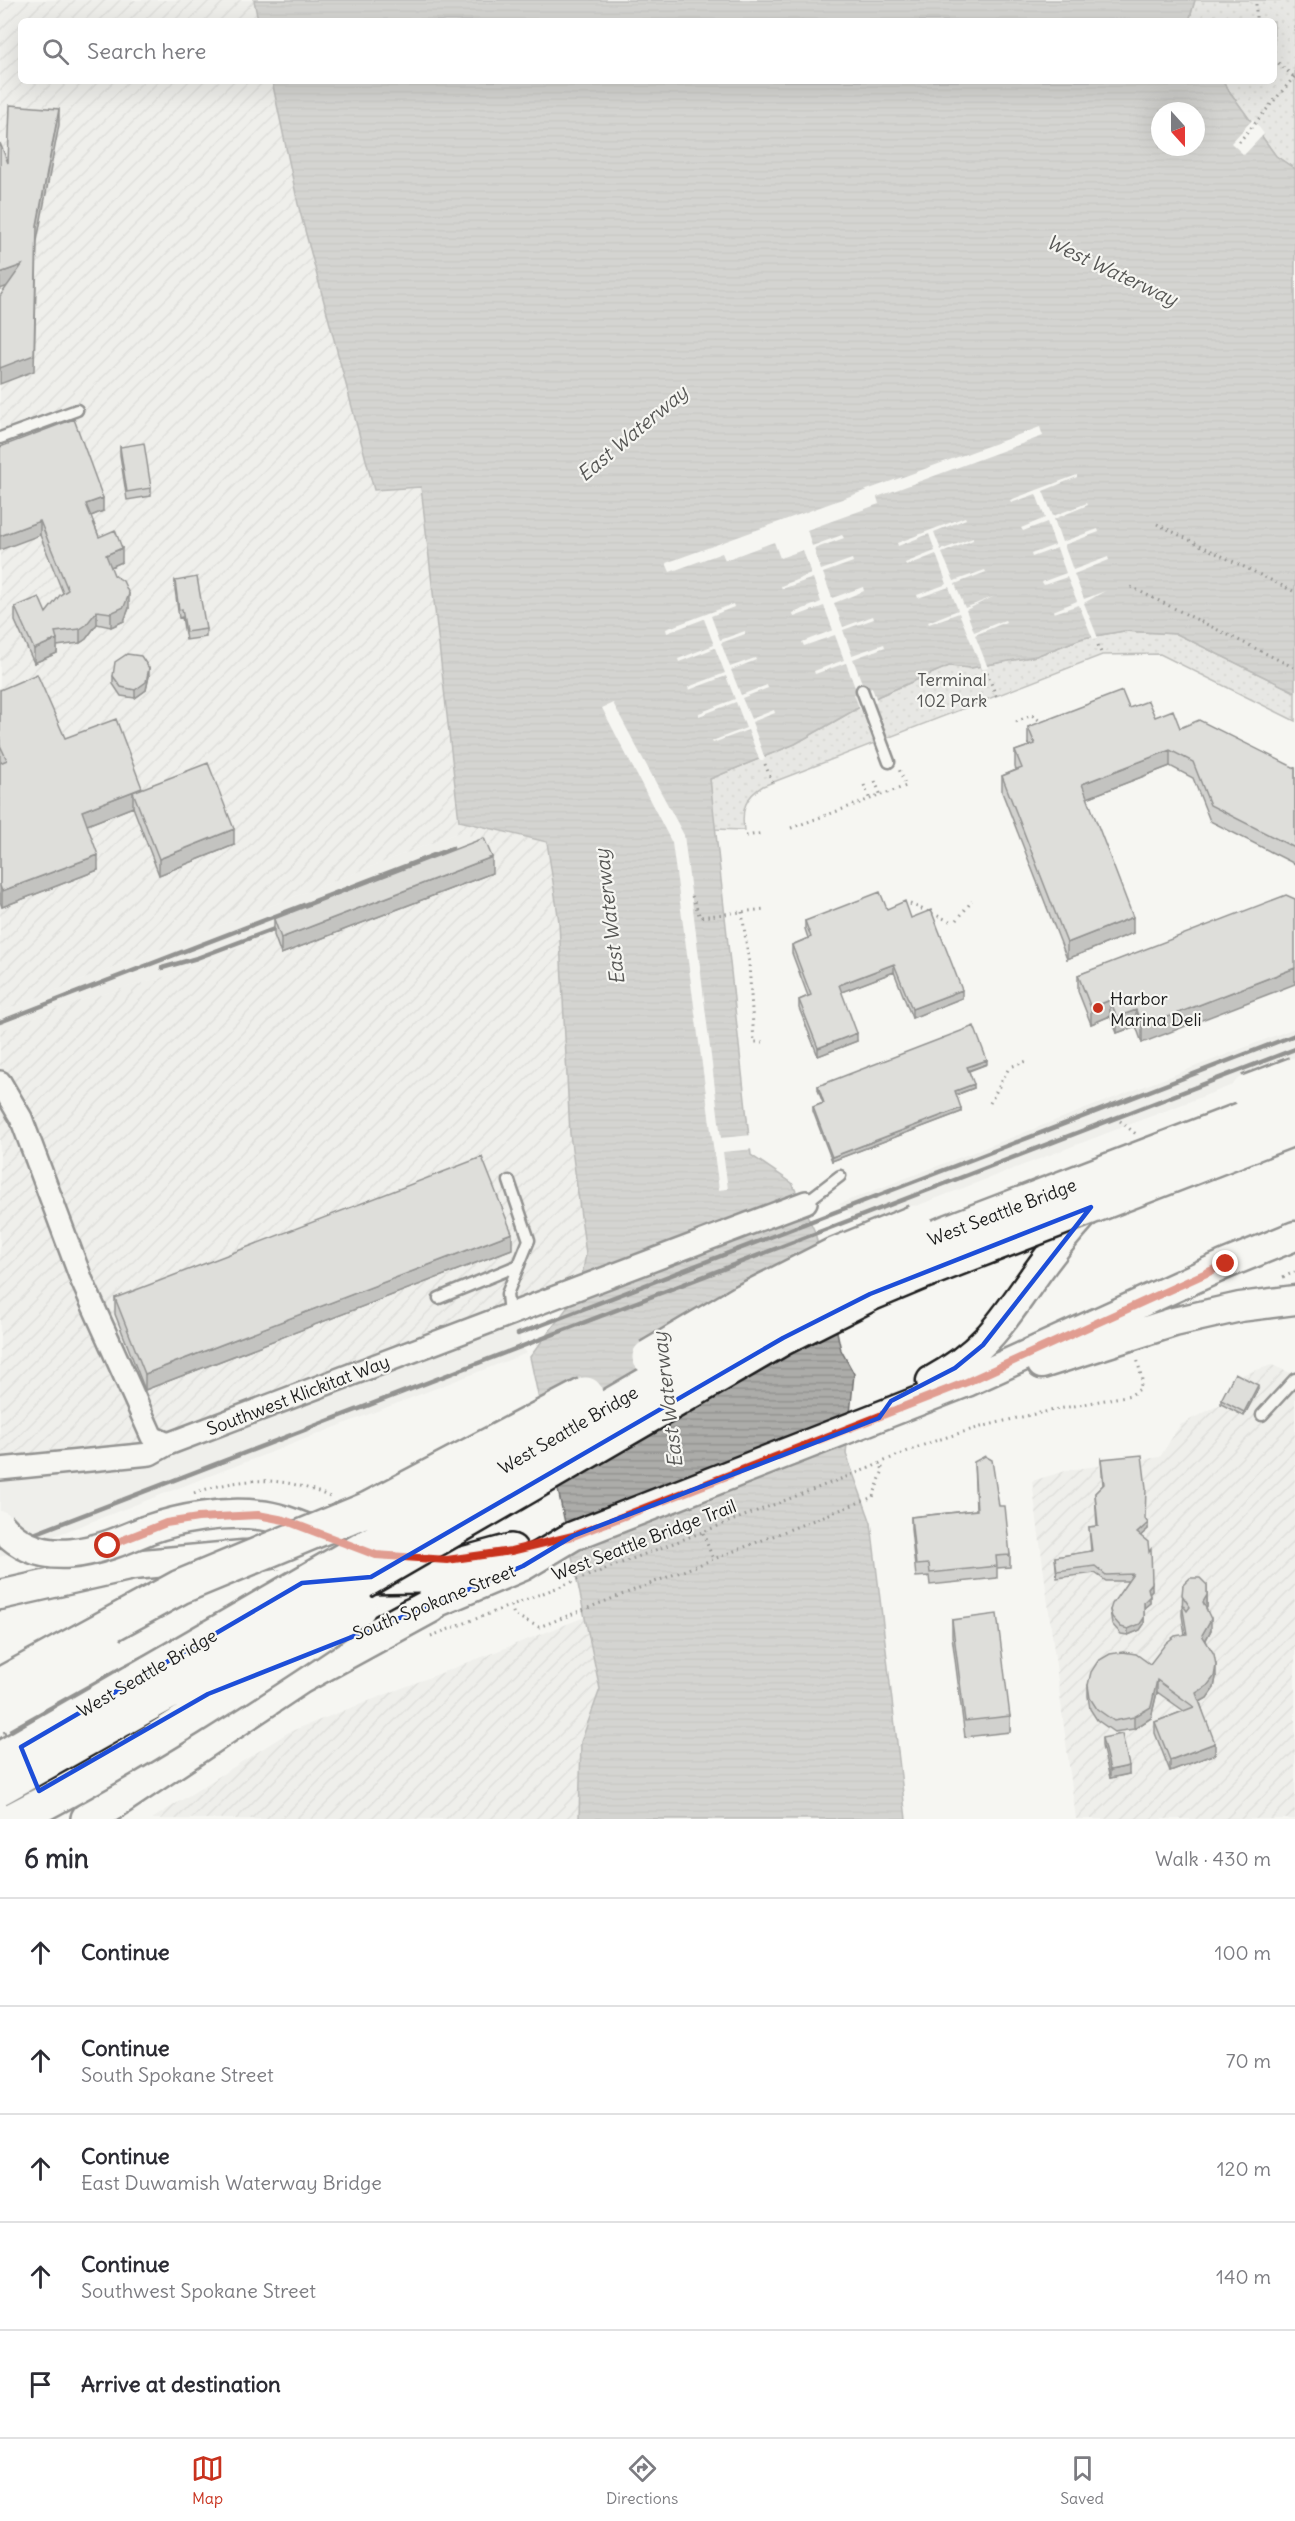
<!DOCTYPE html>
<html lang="en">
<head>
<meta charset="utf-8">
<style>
  body { margin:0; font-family:Delius,sans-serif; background:#f2f2f3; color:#2b2b33 }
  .compass { position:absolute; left:1151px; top:102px; width:54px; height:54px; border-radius:50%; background:#fff; box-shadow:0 6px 24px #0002; rotate:159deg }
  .stop { position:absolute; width:18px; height:18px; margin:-14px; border:4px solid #c8321e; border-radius:50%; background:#fff }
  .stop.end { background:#c8321e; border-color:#fff; box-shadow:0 2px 6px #0008 }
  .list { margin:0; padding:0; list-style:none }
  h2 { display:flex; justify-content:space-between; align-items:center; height:78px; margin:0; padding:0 24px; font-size:26px }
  h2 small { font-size:20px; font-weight:400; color:#7c7c81 }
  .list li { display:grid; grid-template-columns:39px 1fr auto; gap:18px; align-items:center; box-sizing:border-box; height:108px; padding:0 24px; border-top:2px solid #e1e1e2 }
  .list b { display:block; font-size:22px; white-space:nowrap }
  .list p { margin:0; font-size:20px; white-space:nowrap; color:#7c7c81 }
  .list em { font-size:20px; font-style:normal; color:#7c7c81 }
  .icon { flex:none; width:33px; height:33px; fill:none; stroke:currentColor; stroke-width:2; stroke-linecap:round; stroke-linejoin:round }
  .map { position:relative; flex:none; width:1295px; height:1819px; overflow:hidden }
  .search { position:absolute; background:#fff; box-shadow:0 6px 24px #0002; left:18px; right:18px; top:18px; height:66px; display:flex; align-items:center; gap:15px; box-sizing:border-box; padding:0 21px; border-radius:9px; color:#7c7c81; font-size:22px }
  .sheet { height:618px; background:#fff }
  nav { display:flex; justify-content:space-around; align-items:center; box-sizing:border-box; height:84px; border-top:2px solid #e1e1e2; background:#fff; font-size:16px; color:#7c7c81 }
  nav a { display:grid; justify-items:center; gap:3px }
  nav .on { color:#c8321e }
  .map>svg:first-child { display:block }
  .built { fill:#e6e6e2 }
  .industrial { fill:url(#industrial-furrows) }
  .green { fill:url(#green-dots); stroke:#797977; stroke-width:1.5 }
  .water { fill:url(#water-rules); stroke:#727271; stroke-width:1.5; fill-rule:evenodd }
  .pier { fill:#f6f6f2 }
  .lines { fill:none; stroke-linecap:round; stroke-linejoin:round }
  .lane-casing { stroke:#1c1c1c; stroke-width:15 }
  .street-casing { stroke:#1c1c1c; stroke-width:26 }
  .secondary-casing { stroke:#1c1c1c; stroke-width:33 }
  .highway-casing { stroke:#1c1c1c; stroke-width:38 }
  .path { stroke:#1c1c1c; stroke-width:3; stroke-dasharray:1.5 4.5; stroke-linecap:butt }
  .lane { stroke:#f6f6f2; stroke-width:10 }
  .street { stroke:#f6f6f2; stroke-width:21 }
  .secondary { stroke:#f6f6f2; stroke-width:28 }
  .highway { stroke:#f6f6f2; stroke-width:33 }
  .rail { stroke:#1c1c1c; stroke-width:4.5 }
  .secondary-bridge-casing { stroke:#1c1c1c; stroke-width:33; stroke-linecap:butt }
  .highway-bridge-casing { stroke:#1c1c1c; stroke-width:38; stroke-linecap:butt }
  .secondary-bridge { stroke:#f6f6f2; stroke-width:28 }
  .highway-bridge { stroke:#f6f6f2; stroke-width:33 }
  .wall { fill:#a5a5a3; stroke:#1c1c1c; stroke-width:1.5 }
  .shaded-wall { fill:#868684; stroke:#1c1c1c; stroke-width:1.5 }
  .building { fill:#c0c0bd; stroke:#1c1c1c; stroke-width:1.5 }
  .route { stroke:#c8321e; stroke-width:8 }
  .marked { fill:none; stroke:#1d4ed8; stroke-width:4.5; stroke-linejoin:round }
  .poi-dot { fill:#c8321e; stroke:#f6f6f2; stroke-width:2 }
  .labels { text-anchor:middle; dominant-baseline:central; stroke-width:4.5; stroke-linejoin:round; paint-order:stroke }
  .park-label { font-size:18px; fill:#545453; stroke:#f6f6f2 }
  .poi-label { font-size:18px; fill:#1c1c1c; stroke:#f6f6f2; text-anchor:start }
  .street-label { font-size:18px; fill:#1c1c1c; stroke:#f6f6f2 }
  .water-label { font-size:20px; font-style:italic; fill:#565654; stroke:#f6f6f2 }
</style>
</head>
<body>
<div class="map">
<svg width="1295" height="1819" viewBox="0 0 1295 1819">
  <defs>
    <pattern id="industrial-furrows" width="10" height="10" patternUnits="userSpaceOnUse" patternTransform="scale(1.5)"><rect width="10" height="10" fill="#e6e6e2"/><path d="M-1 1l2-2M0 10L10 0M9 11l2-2" fill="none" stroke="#c5c5c1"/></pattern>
    <pattern id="green-dots" width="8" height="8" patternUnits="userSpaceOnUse" patternTransform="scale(1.5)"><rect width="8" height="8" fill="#d6d6d2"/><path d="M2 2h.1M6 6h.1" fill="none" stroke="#b7b7b4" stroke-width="1.8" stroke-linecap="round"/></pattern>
    <pattern id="water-rules" width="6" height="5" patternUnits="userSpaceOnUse" patternTransform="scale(1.5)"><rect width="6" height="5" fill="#acaca9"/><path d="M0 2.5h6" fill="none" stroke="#939391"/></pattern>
  </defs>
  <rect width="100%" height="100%" fill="#f6f6f2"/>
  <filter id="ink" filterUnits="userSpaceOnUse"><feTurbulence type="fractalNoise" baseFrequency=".0167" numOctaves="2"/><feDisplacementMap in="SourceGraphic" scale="12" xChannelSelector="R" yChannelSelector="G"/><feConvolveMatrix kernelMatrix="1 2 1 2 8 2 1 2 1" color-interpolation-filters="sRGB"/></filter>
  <g filter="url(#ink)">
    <!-- built -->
    <path class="built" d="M465,830L484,854L163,977L65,1005L0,1031V1012Z
      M1295,1028V1061L864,1226L839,1204Z
      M518,1324L521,1346L527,1353L0,1557V1469L149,1465Z"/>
    <!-- industrial -->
    <path class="industrial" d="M0,0H254L258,21H21V81H272L298,204L374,490L421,486L458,821L547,842L559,922L570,1134L586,1254L579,1292L573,1300L518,1324L197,1446L0,1459V1031L65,1005L163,977L484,854L465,830L0,1012Z
      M1272,1365L1295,1375V1819H1076L1032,1481L1069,1470L1160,1457L1180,1425L1221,1404L1235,1377Z
      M585,1617L600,1689L581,1742L579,1819H152L289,1732Z"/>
    <!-- green -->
    <path class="green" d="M1195,0H1295V169L1276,156L1222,81H1274V21H1189Z
      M1124,631L1177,634L1295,692V721L1160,654L1102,655L763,786C745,797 741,810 744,830L714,829L710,779L795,744L879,696L949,666L971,668L1036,656L1083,638Z"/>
    <!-- water -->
    <path class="water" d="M254,0H1195L1189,21H258Z
      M272,81H1222L1276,156L1295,169V692L1177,634L1124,631L1083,638L1036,656L971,668L949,666L879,696L795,744L710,779L751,1155L792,1183L815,1232L841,1350L854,1374L846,1454L871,1523L906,1819H579L581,1742L600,1689L530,1357L579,1292L586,1254L570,1134L559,922L547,842L459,821L421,487L374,490L298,204ZM1160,111H1196V147H1160Z"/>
    <!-- pier -->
    <path class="pier" d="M1253,119L1264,134L1244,155L1231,143Z
      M1040,427L1043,436L877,497L879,504L807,530L812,546L842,535L844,538L814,549L821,570L852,559L853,562L823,573L832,598L863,587L864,591L834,603L843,627L873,616L874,619L843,630L852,655L884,644L885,647L853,659L865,691L872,688L877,701L860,710L854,694L857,693L846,663L815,674L814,671L844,660L835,635L804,646L802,642L833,630L824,606L794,617L793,613L821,602L813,578L782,589L781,586L811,574L803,550L780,558L774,542L725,560L722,553L670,572L666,563Z
      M1077,475V477L1043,491L1053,516L1087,503L1088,505L1054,519L1062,542L1098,529L1099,532L1064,545L1073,570L1108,557L1109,560L1074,574L1084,599L1105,591L1084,603L1098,638L1093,639L1079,605L1054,613L1053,611L1077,601L1067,577L1044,585L1042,582L1066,573L1057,548L1032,557L1031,554L1055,545L1047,522L1023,531L1021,528L1045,518L1036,494L1011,503L1010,500Z
      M965,517L966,519L934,532L941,550L973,538V540L942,553L954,581L985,570L986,572L955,584L965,608L995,596L966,610L974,632L1005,620L1006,622L975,635L988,668L982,669L959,613L929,624L928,622L958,610L949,587L918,598L917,595L947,584L936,554L906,566L905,563L935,551L929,534L898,546L897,543Z
      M733,604L734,607L711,616L720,640L745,631V634L721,643L730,667L755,658L756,660L731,670L741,695L767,685L768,688L742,698L751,719L774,710L775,713L752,722L765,759L760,761L748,730L713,743L712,741L746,728L736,702L699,716V713L735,699L726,676L689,690L688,687L725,673L715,648L679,662L678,659L714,645L704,619L667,633L666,629Z
      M613,703L684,835L721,1138L752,1135L754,1149L723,1152L728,1189L719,1190L672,843L602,708Z"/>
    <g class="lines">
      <!-- lane casing -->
      <g class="lane-casing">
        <path id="lane" d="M0,438L77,410
          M862,690L889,762
          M806,1202L840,1176
          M439,1298L519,1265
          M509,1314L507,1294L529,1240L509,1181
          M1262,1415L1295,1379"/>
      </g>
      <!-- street casing -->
      <g class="street-casing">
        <path id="street" d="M0,1082L21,1118L82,1281L152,1437L168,1444
          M0,1469L150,1454L168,1444L806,1202
          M5,1700L39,1791"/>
      </g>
      <!-- secondary casing -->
      <g class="secondary-casing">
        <path id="secondary" d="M1042,1364L1174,1322L1240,1307L1295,1300
          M931,1381C997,1345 1009,1307 1053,1251C1065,1235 1079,1220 1092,1205
          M147,1530C181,1518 223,1511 259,1515C282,1517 304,1528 326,1536
          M0,1595L133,1565L243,1555H358
          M409,1614L523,1566L573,1536L967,1382L1226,1264L1295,1236"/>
      </g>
      <!-- highway casing -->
      <g class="highway-casing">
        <path id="highway" d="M360,1577L419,1576L511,1551
          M110,1653C171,1621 231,1591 300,1583
          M88,1819L300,1677L430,1606"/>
      </g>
      <!-- path -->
      <path class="path" d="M1256,4V21
        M1274,59L1294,77
        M1239,142L1295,76
        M1157,524L1295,592
        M1131,587L1295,668
        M1098,645L1102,655
        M987,672L996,696
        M1016,722L1032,715L1043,723
        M765,764L772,782
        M875,781L881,796
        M864,785L870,800
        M791,828L906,786L899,769
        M746,836L763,833
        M692,896L700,917L765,909
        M910,904L952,922
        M742,912L749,963L754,1042H766
        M957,920L972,901
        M1013,1066L1027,1061
        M990,1103L1009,1068
        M1120,1121L1136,1134
        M1283,1277L1295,1272
        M194,1493C242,1477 283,1475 330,1497
        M703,1533L713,1559
        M511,1606L514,1615L539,1627L873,1497L883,1470L880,1463
        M431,1636L872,1467C953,1427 1043,1412 1131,1395L1140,1389L1142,1380L1137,1358
        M1009,1723L1010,1733"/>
      <!-- lane -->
      <use href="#lane" class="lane"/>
      <!-- street -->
      <use href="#street" class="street"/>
      <!-- secondary -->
      <use href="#secondary" class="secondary"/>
      <!-- highway -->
      <use href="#highway" class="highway"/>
      <!-- rail -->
      <path class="rail" d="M162,968L197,958L290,923
        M0,1022L452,848
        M518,1334L1295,1035
        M0,1547L1295,1049"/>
      <!-- secondary-bridge casing -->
      <g class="secondary-bridge-casing">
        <path id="secondary-bridge" d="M0,1525C41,1574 100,1550 147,1530"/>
      </g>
      <!-- highway-bridge casing -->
      <g class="highway-bridge-casing">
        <path id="highway-bridge" d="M1248,1092L1295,1074
          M649,1357L742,1302L834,1255L915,1222
          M0,1685L180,1587L368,1509L586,1394
          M0,1715L110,1653
          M0,1759L696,1356L834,1281L948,1232L1295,1099
          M0,1788L271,1635L783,1338L870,1294L920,1273L1295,1128
          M14,1819C134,1757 247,1684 359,1608"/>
      </g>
      <!-- secondary-bridge -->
      <use href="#secondary-bridge" class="secondary-bridge"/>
      <!-- highway-bridge -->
      <use href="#highway-bridge" class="highway-bridge"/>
    </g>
    <!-- wall -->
    <path class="wall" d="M0,447L103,511L91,516L99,537L122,562L110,567L129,608L124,621L111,627L97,624L86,639L80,643L57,646V653L34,663L15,621V607L46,613L63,593L40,535Z
      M120,447L151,488V496L127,500L120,455Z
      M175,581L206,629V637L186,640L182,617L179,618L175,589Z
      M113,676H149L146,690L135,698L121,696L113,684Z
      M0,690L65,738L142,789L234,845L159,875L133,807L87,825L98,870L2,907L0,902V763H1L0,760Z
      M1129,708L1155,717L1180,728L1295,768V864L1210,821L1193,778L1170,766L1087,798L1133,933L1067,959L1002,792V776L1016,770L1015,767V751L1029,746L1028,743V727Z
      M492,873L281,954L274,935V919Z
      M1295,899L1142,1043L1136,1026L1117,1033L1110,1016L1091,1024L1078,991V975Z
      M887,909L911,918L962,998L912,1018L894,972L841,992L857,1041L818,1056L799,1008V1000L808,996L792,953V945L808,938L805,929V921Z
      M987,1064L969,1071L974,1088L956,1095L961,1112L832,1161L813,1111V1107L823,1103L818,1090V1086Z
      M512,1249L145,1390L115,1314V1298Z
      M1258,1389L1244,1416L1221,1404V1400Z
      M1101,1459L1145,1519L1148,1529L1140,1536L1152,1590L1149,1593L1150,1603L1144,1608V1624L1140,1630L1128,1635L1121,1634L1112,1624L1110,1610L1128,1581H1106L1095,1573L1057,1578L1055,1557L1091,1551L1089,1527L1097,1526L1095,1493L1103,1485Z
      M974,1462L999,1506L1010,1555V1567L997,1568V1578L930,1585L929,1576L916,1577L911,1529V1517L976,1510Z
      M1183,1585H1207V1607L1206,1609L1211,1630L1206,1640L1216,1677L1214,1688L1207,1698L1200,1702L1215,1754L1170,1771L1155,1733V1722L1184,1711L1157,1692L1151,1718L1134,1729L1114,1732L1097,1720L1090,1709L1088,1696V1685L1150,1664L1185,1635L1182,1615Z
      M952,1620L1010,1716V1732L965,1737L952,1636Z
      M1102,1738L1129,1774L1110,1778L1102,1746Z"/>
    <!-- shaded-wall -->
    <path class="shaded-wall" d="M59,109V125L37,241L34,371L0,384V368L37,225Z
      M22,265V281L0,289V273Z
      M103,498V511L86,518V504Z
      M40,521V535L0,550V536Z
      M122,548V562L106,569V555Z
      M129,594V608L124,621L111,627V613Z
      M97,611V624L86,639L80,643V629Z
      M57,639V653L34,663V649Z
      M149,668V676L146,690L135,698V690Z
      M1170,750V766L1082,800V784Z
      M142,788L133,792V807L82,827V811Z
      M234,829V845L159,875V859Z
      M98,855V870L2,907V891Z
      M492,857V873L281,954V938Z
      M1133,917V933L1067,959V943Z
      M894,964V972L839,993V985Z
      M1295,968V984L1142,1043V1027Z
      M962,990V998L912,1018V1009Z
      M1110,1000V1016L1091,1024V1008Z
      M1136,1010V1026L1117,1033V1017Z
      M857,1033V1041L818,1056V1048Z
      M987,1060V1064L967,1071V1067Z
      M974,1084V1088L955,1095V1091Z
      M961,1108V1112L832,1161V1157Z
      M512,1233V1249L145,1390V1374Z
      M1258,1385V1389L1244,1416V1412Z
      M1148,1523V1529L1137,1539V1533Z
      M1152,1583V1590L1148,1594V1588Z
      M1207,1595V1607L1203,1613V1602Z
      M1150,1596V1603L1144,1608V1602Z
      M1144,1618V1624L1140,1630L1128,1635V1629Z
      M1211,1619V1630L1202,1646V1635Z
      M1216,1665V1677L1214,1688L1207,1698L1196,1704V1693Z
      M1157,1680V1692L1151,1718L1134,1729V1717Z
      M1215,1743V1754L1170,1771V1760Z
      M1129,1766V1774L1110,1778V1770Z"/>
    <!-- building -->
    <path class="building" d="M10,105L59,109L37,225L34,355L0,368V296L22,265L0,273V143L8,163Z
      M74,419L103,498L86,504L99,537L115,530L122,548L106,555L114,575L123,581L129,594L124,607L111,613L97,611L86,625L80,629L55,632L57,639L34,649L15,607L39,597L46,613L60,595L68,590L40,521L0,536V447Z
      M144,443L151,488L127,492L120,447Z
      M197,577L206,629L186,632L182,609L179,610L175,581Z
      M127,654L141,656L149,668L146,682L135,690L121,687L113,676L115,662Z
      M37,674L65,738L116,719L142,788L82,811L98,855L2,891L0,886V763L7,760L0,745V690Z
      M1122,691L1129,708L1148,701L1155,717L1173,710L1180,728L1199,720L1295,768V848L1210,805L1193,762L1170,750L1082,784L1133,917L1067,943L1002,776L1022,768L1015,751L1035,744L1028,727Z
      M208,763L234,829L159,859L133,792Z
      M484,838L492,857L281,938L274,919Z
      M880,892L887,909L905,901L911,918L931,910L962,990L912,1009L894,964L839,985L857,1033L818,1048L799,1000L811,995L792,945L811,937L805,921Z
      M1286,895L1295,899V968L1142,1027L1136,1010L1117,1017L1110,1000L1091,1008L1078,975Z
      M974,1026L987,1060L967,1067L974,1084L955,1091L961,1108L832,1157L813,1107L824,1103L818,1086Z
      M482,1157L512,1233L145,1374L115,1298Z
      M1235,1373L1258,1385L1244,1412L1221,1400Z
      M1142,1455L1146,1488L1145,1519L1148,1523L1137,1533L1148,1542L1149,1552L1151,1549L1152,1583L1148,1588L1150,1596L1144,1602V1618L1140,1624L1128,1629L1121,1627L1112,1617L1110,1610L1112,1604L1133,1574L1106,1575L1095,1566L1057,1571L1055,1557L1092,1551L1089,1527L1098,1526L1095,1493L1104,1484L1101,1459Z
      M985,1456L992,1460L999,1506H1005L1010,1555L996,1556L997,1566L930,1573L929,1564L916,1565L911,1517L977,1510L974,1462Z
      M1190,1578H1200L1207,1585V1595L1203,1602L1211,1619L1202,1635L1214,1654L1216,1665L1214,1677L1207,1686L1196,1693L1215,1743L1170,1760L1155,1722L1194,1707L1157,1680L1151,1707L1134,1717L1114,1721L1097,1709L1090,1698L1088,1685L1091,1672L1098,1661L1110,1654L1123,1652L1136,1654L1150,1664L1166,1643L1175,1636L1187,1634L1182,1604L1187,1611L1190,1607L1182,1595L1183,1585Z
      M997,1614L1010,1716L965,1721L952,1620Z
      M1122,1734L1129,1766L1110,1770L1102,1738Z"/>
  </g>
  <g class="lines" filter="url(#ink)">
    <!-- route -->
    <path class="route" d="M108,1546L166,1523L198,1518L258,1515L284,1520L376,1555L447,1560L511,1551L573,1536L967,1382L1226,1264"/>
  </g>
  <!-- marked area -->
  <path d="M0 0H1295V1819H0ZM1091,1207L983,1345L955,1368L891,1401L879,1418L573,1536L523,1566L430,1606L208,1694L39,1791L21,1747L302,1583L371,1577L783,1338L870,1294Z" fill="#f6f6f2" fill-opacity=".55" fill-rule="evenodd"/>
  <path class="marked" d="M1091,1207L983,1345L955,1368L891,1401L879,1418L573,1536L523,1566L430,1606L208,1694L39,1791L21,1747L302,1583L371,1577L783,1338L870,1294Z"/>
  <!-- markers -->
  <circle class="poi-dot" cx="1098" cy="1008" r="6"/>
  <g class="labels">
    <!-- park labels -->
    <g class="park-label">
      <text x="952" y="679">Terminal<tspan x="952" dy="21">102 Park</tspan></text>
    </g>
    <!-- poi labels -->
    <g class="poi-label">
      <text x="1110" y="998">Harbor<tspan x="1110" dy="21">Marina Deli</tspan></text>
    </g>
    <!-- street labels -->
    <g class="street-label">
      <text transform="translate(1002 1212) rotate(-21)">West Seattle Bridge</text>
      <text transform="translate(298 1395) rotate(-21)">Southwest Klickitat Way</text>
      <text transform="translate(568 1430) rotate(-30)">West Seattle Bridge</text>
      <text transform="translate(644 1540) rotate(-21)">West Seattle Bridge Trail</text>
      <text transform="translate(434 1602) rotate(-22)">South Spokane Street</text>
      <text transform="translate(147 1673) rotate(-30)">West Seattle Bridge</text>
    </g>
    <!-- water labels -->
    <g class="water-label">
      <text transform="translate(1112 270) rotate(25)">West Waterway</text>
      <text transform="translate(632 433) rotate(-40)">East Waterway</text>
      <text transform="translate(609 917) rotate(-97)">East Waterway</text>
      <text transform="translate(667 1400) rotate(-97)">East Waterway</text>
    </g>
  </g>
</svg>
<svg class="compass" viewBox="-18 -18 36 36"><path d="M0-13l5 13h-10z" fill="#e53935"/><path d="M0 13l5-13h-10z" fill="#7c7c81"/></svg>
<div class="stop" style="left:108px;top:1546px"></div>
<div class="stop end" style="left:1226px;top:1264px"></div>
<div class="search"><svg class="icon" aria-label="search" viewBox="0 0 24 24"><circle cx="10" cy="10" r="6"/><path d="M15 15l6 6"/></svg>Search here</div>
</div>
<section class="sheet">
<h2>6 min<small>Walk · 430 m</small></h2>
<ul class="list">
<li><svg class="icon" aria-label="ahead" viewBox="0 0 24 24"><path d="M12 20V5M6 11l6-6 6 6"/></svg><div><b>Continue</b></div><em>100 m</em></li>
<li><svg class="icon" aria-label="ahead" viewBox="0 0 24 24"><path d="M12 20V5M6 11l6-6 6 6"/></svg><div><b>Continue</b><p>South Spokane Street</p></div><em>70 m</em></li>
<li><svg class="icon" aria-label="ahead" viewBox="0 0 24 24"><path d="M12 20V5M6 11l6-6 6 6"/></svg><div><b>Continue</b><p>East Duwamish Waterway Bridge</p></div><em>120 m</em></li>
<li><svg class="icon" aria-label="ahead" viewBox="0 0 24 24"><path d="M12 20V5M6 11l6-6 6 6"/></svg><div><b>Continue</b><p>Southwest Spokane Street</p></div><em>140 m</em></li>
<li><svg class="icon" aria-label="arrive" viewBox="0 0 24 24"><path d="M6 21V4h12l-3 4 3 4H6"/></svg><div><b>Arrive at destination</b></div></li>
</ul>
</section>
<nav>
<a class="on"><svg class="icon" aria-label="map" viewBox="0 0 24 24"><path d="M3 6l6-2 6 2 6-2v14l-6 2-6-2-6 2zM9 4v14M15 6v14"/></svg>Map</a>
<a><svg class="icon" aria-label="directions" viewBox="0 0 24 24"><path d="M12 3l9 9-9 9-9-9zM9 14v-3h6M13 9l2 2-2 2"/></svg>Directions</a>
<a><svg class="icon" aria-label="saved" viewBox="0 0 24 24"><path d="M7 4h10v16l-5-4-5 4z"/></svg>Saved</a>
</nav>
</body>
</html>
